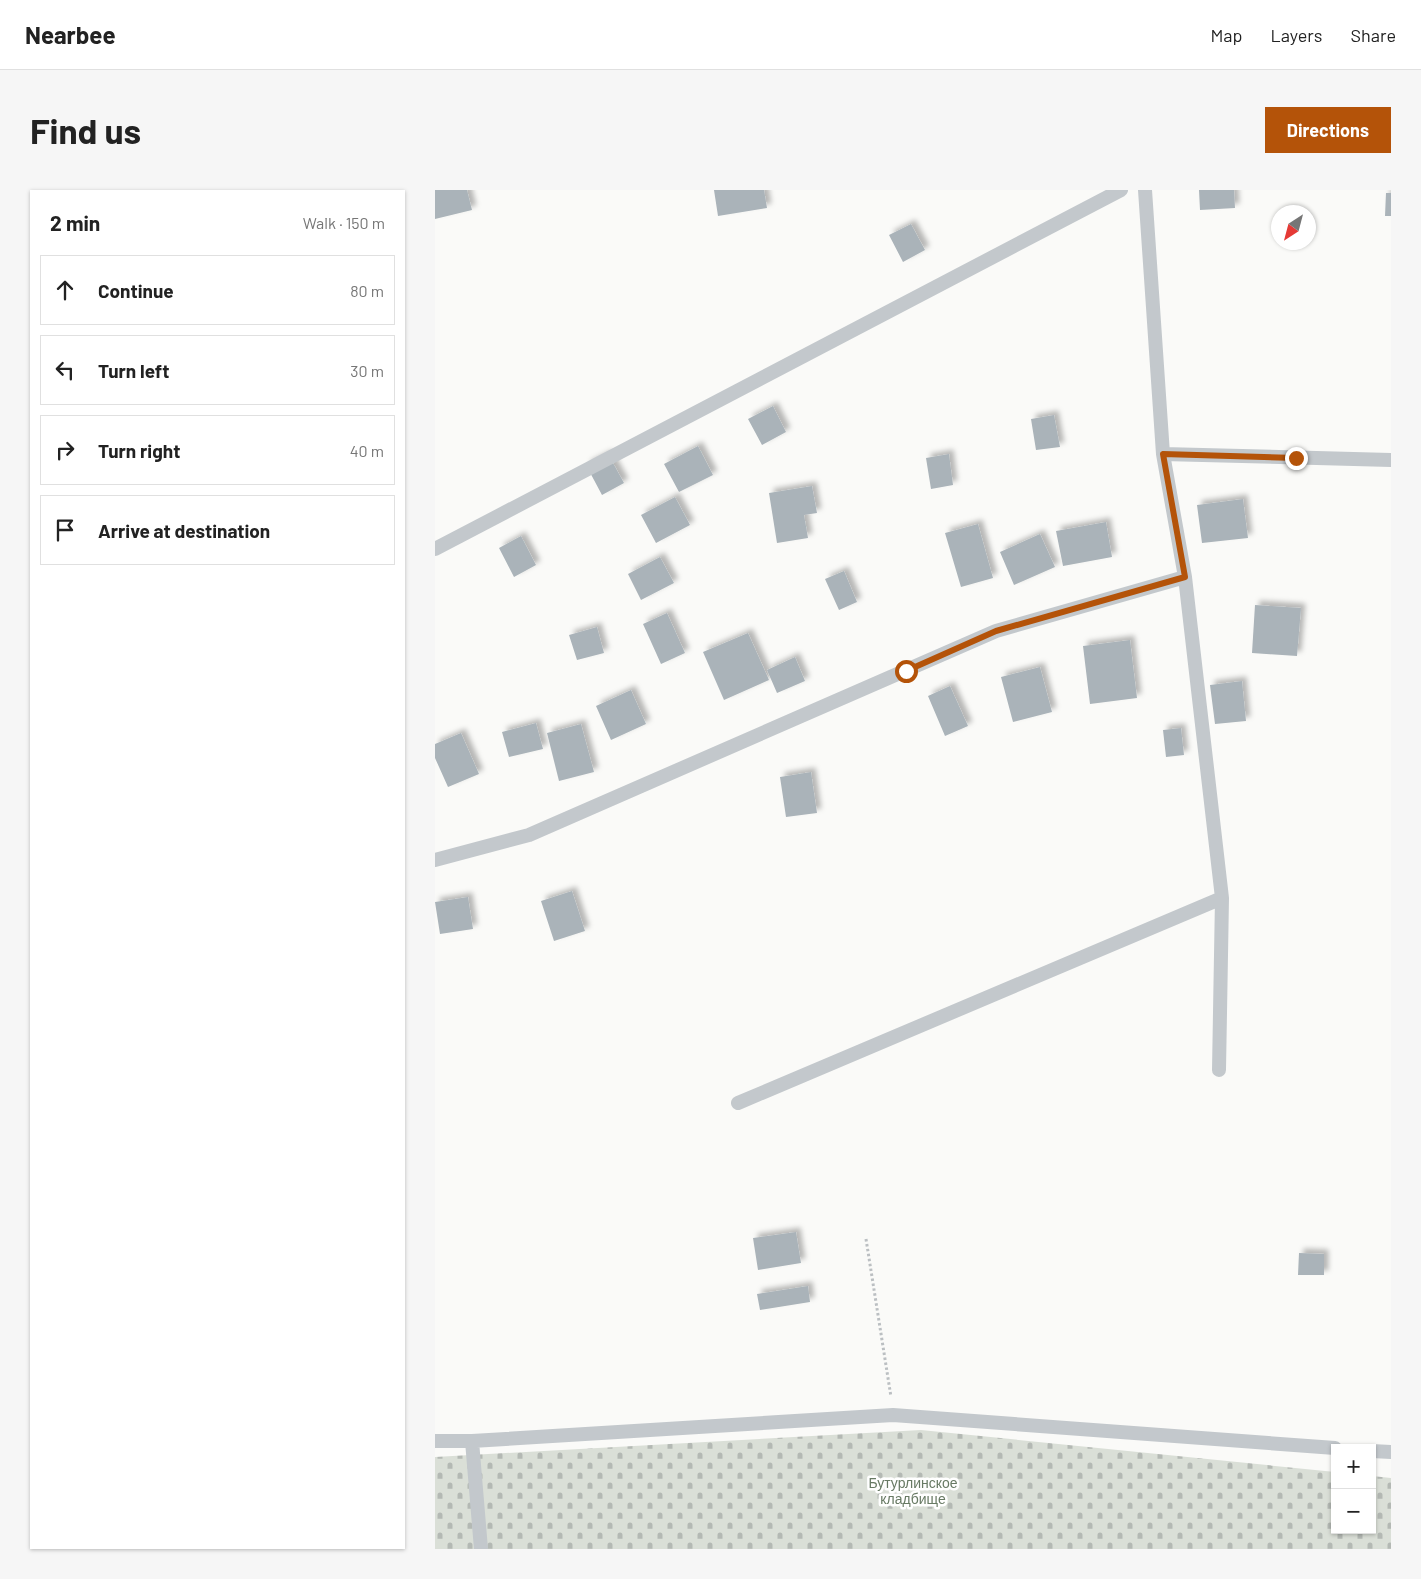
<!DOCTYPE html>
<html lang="en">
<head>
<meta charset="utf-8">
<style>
  body { margin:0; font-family:Barlow,sans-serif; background:#f6f6f6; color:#222 }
  .controls { position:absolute; right:15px; bottom:15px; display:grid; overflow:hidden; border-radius:0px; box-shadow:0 1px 4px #0004 }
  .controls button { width:45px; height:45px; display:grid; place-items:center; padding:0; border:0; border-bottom:1px solid #e0e0e0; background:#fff; color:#222; font:25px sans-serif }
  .compass { position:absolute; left:836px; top:15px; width:45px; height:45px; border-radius:50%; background:#fff; box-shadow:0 1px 4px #0004; rotate:216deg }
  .stop { position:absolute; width:15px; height:15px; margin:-11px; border:4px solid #b45309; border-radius:50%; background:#fff }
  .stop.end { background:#b45309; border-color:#fff; box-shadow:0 1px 5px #0008 }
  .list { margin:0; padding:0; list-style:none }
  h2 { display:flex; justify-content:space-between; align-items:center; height:65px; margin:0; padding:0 20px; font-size:21px }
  h2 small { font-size:16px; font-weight:400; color:#767676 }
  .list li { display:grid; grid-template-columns:32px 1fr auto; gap:15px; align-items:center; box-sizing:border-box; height:70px; margin:0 10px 10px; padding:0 10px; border:1px solid #e0e0e0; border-radius:0px }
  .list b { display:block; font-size:19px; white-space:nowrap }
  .list em { font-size:16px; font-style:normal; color:#767676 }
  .icon { flex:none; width:28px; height:28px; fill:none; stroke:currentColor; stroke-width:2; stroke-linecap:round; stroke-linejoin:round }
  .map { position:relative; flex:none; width:956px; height:1359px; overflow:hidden; border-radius:0px }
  header { display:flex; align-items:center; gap:30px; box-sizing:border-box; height:70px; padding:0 25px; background:#fff; border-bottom:1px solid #e0e0e0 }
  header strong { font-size:24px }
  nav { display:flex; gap:28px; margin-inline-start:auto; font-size:18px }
  .intro { display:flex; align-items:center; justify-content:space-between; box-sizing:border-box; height:120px; padding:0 30px }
  h1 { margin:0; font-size:35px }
  .button { padding:12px 22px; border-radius:0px; background:#b45309; color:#fff; font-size:18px; font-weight:700 }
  main { display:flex; gap:30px; padding:0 30px }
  aside { flex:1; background:#fff; border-radius:0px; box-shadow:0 1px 4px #0004 }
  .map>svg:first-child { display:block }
  .cemetery { fill:url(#cemetery-stones) }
  .building { fill:#aab3b9; filter:url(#shadow) }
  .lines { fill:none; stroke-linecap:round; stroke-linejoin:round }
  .path { stroke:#bbbfc2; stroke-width:3; stroke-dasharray:2.5 2.5; stroke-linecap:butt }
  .lane { stroke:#c3c8cc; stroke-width:14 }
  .route { stroke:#b45309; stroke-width:6 }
  .labels { text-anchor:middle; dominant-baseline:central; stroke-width:5; stroke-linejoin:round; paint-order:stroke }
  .park-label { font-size:14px; fill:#687a64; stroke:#fff }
</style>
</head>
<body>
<header>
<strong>Nearbee</strong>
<nav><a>Map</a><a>Layers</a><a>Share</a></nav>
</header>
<div class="intro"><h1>Find us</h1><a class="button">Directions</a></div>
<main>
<aside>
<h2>2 min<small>Walk · 150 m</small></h2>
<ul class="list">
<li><svg class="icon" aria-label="ahead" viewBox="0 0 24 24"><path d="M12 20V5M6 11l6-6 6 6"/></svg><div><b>Continue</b></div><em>80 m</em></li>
<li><svg class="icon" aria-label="left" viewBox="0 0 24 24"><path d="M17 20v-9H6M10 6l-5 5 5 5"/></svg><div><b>Turn left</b></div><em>30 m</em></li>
<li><svg class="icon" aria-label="right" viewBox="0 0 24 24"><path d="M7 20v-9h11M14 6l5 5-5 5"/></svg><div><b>Turn right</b></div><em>40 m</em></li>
<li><svg class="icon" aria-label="arrive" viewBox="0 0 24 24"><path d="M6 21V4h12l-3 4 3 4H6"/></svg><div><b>Arrive at destination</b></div></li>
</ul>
</aside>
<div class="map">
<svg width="956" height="1359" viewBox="0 0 956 1359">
  <defs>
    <pattern id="cemetery-stones" width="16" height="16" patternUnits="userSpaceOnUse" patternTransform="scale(1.25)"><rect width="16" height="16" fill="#dadfd7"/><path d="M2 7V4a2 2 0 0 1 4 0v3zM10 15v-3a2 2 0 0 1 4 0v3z" fill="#b4b9b4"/></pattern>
    <filter id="shadow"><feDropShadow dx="4.5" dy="-4.5" stdDeviation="2.5" flood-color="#0004"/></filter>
  </defs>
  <rect width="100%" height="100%" fill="#fafaf8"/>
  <!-- cemetery -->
  <path class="cemetery" d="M486,1240L900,1282V1340H937V1286L956,1288V1359H0V1267Z"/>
  <!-- building -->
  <path class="building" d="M0,0H32L37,20L0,29Z
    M279,0H329L332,18L283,26Z
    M764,0H799L800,18L765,20Z
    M951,3H956V26H950Z
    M476,34L490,60L468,72L454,45Z
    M338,216L351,242L327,255L313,229Z
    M619,225L625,257L601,260L596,229Z
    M263,256L278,285L244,302L229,274Z
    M173,264L189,293L167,305L151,275Z
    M514,264L518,295L496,299L491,268Z
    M377,296L382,323L369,325L373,348L342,353L334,303Z
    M240,307L255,335L221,353L206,325Z
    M808,309L813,348L767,353L762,315Z
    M671,332L677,367L628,376L621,341Z
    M543,334L558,388L526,397L510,343Z
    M605,344L620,377L579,395L565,362Z
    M86,346L101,375L79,387L64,358Z
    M225,367L239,393L206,410L193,384Z
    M409,381L422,412L404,420L390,389Z
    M820,415L866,418L862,466L817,463Z
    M232,423L250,463L226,474L208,434Z
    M162,437L169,463L142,470L134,445Z
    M313,443L334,490L289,510L268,462Z
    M695,450L702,508L655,514L648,456Z
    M360,467L370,491L342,503L332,480Z
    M605,477L617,522L578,532L566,487Z
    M807,491L811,531L780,534L775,495Z
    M515,496L533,536L510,546L493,506Z
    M196,500L211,534L176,550L161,516Z
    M101,533L108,559L74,567L67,542Z
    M146,534L159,582L124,591L112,543Z
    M746,538L749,565L731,567L728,540Z
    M26,543L44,584L13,597L0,568V554Z
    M376,582L382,623L351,627L345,587Z
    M137,701L150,741L119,751L106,711Z
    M33,707L38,739L5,744L0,712Z
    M361,1042L366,1073L323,1080L318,1048Z
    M864,1063L889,1064V1085H863Z
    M373,1096L375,1112L325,1120L322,1104Z"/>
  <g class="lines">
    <!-- path -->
    <path class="path" d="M431,1049L456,1207"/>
    <!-- lane -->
    <path class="lane" d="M728,264L956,270
      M0,359L686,0
      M750,387L787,708L784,880
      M0,670L94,645L561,441L750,387L728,264L710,0
      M303,913L787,708
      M0,1251H37L458,1225L900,1258
      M37,1251L46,1359
      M937,1261L956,1262"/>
  </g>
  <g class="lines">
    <!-- route -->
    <path class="route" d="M471,481L561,441L750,387L728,264L861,268"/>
  </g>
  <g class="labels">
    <!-- park labels -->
    <g class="park-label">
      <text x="478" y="1292">Бутурлинское<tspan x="478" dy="16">кладбище</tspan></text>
    </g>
  </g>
</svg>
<div class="controls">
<button>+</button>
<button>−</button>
</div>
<svg class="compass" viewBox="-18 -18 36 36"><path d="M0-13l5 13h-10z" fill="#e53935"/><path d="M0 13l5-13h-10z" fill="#767676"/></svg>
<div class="stop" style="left:471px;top:481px"></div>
<div class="stop end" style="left:861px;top:268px"></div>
</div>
</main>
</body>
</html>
